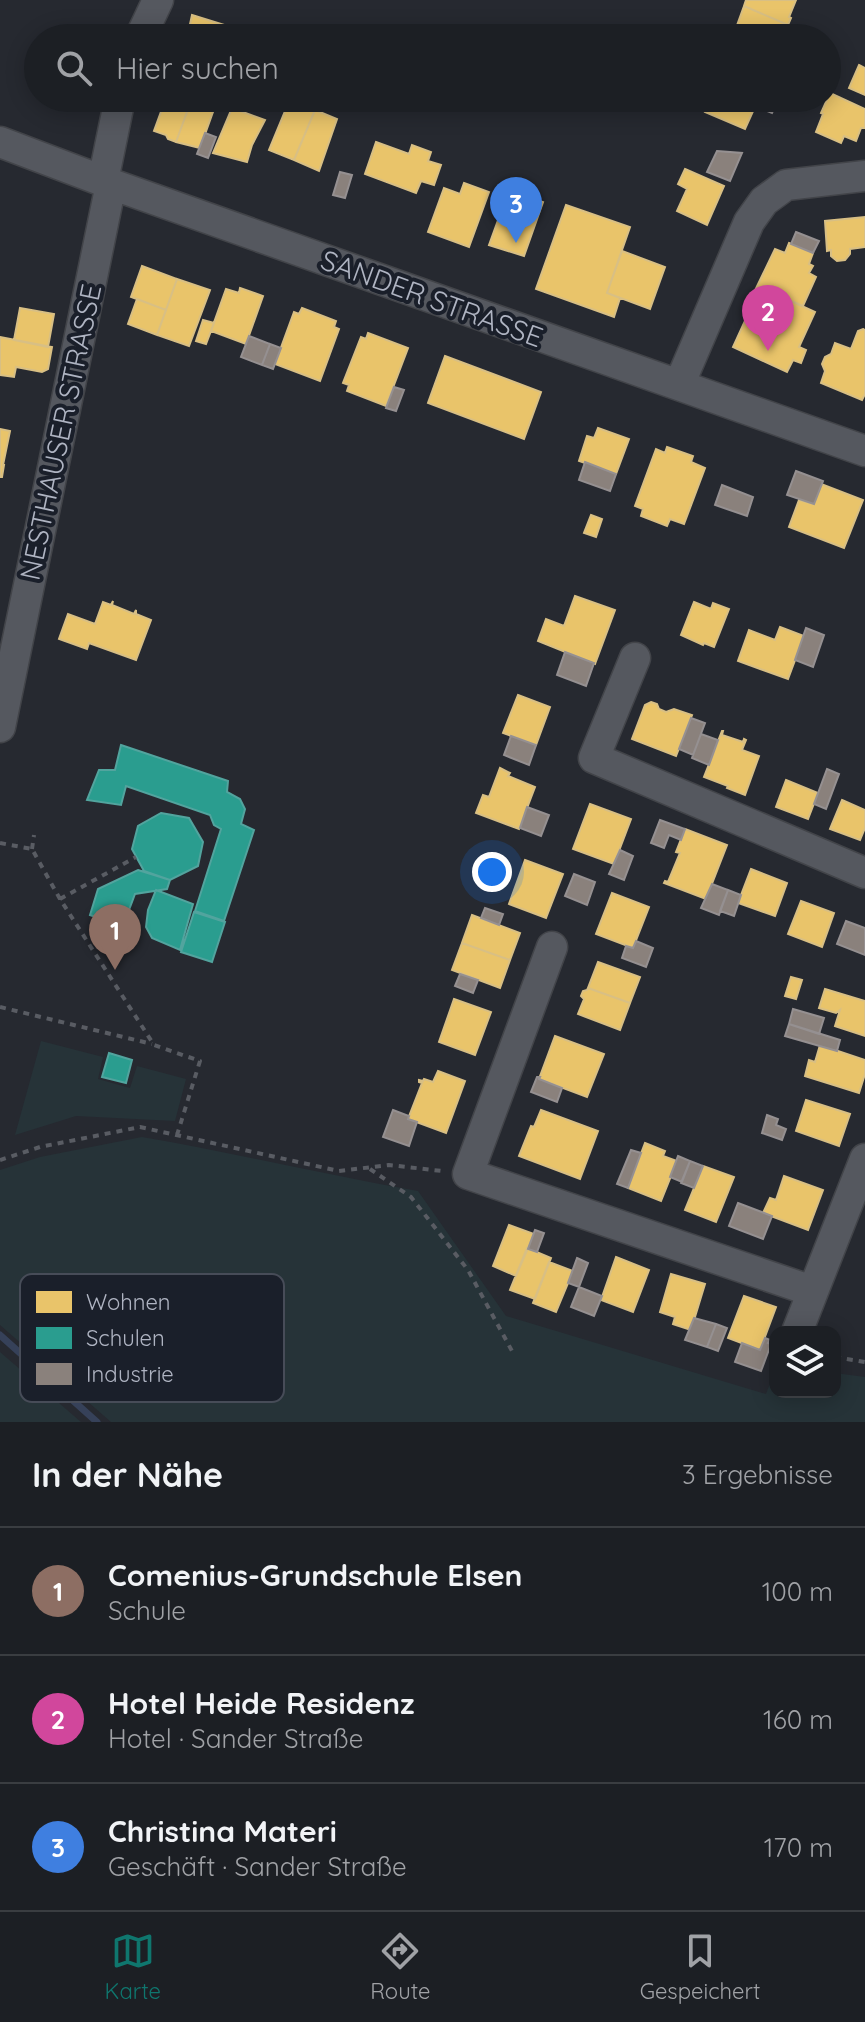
<!DOCTYPE html>
<html lang="de">
<head>
<meta charset="utf-8">
<style>
  body { margin:0; font-family:Quicksand,sans-serif; background:#292c31; color:#f1f3f6 }
  .controls { position:absolute; right:24px; bottom:24px; display:grid; overflow:hidden; border-radius:16px; box-shadow:0 4px 20px #0003 }
  .controls button { width:72px; height:72px; display:grid; place-items:center; padding:0; border:0; border-bottom:2px solid #3a3d41; background:#1c1f24; color:#f1f3f6; font:40px sans-serif }
  .you { position:absolute; left:492px; top:872px; width:28px; height:28px; margin:-20px; border:6px solid #fff; border-radius:50%; background:#1a73e8; box-shadow:0 0 0 12px #1a73e833 }
  .badge { display:grid; place-items:center; width:52px; height:52px; border-radius:50%; background:#0f766e; color:#fff; font-size:26px; font-weight:700 }
  .pin { position:absolute; translate:-50% -66px; filter:drop-shadow(0 2px 4px #0008) }
  .pin::after { content:''; position:absolute; top:42px; width:28px; height:24px; background:inherit; clip-path:polygon(0 0,100% 0,50% 100%) }
  .list { margin:0; padding:0; list-style:none }
  h2 { display:flex; justify-content:space-between; align-items:center; height:104px; margin:0; padding:0 32px; font-size:34px }
  h2 small { font-size:26px; font-weight:400; color:#a0a2a6 }
  .list li { display:grid; grid-template-columns:52px 1fr auto; gap:24px; align-items:center; box-sizing:border-box; height:128px; padding:0 32px; border-top:2px solid #3a3d41 }
  .list b { display:block; font-size:30px; white-space:nowrap }
  .list p { margin:0; font-size:26px; white-space:nowrap; color:#a0a2a6 }
  .list em { font-size:26px; font-style:normal; color:#a0a2a6 }
  .icon { flex:none; width:44px; height:44px; fill:none; stroke:currentColor; stroke-width:2; stroke-linecap:round; stroke-linejoin:round }
  .map { position:relative; flex:none; width:865px; height:1422px; overflow:hidden }
  .search { position:absolute; background:#1c1f24; box-shadow:0 4px 20px #0003; left:24px; right:24px; top:24px; height:88px; display:flex; align-items:center; gap:20px; box-sizing:border-box; padding:0 28px; border-radius:44px; color:#a0a2a6; font-size:30px }
  .sheet { height:488px; background:#1c1f24 }
  nav { display:flex; justify-content:space-around; align-items:center; box-sizing:border-box; height:112px; border-top:2px solid #3a3d41; background:#1c1f24; font-size:22px; color:#a0a2a6 }
  nav a { display:grid; justify-items:center; gap:4px }
  nav .on { color:#0f766e }
  .map>svg:first-child { display:block }
  .green { fill:#263338 }
  .homes { fill:#e9c46a; stroke:#d8bf84; stroke-width:2 }
  .schools { fill:#2a9d8f; stroke:#52a49e; stroke-width:2 }
  .industry { fill:#8a817c; stroke:#959091; stroke-width:2 }
  .lines { fill:none; stroke-linecap:round; stroke-linejoin:round }
  .stream { stroke:#364159; stroke-width:7 }
  .minor-casing { stroke:#424449; stroke-width:33 }
  .path { stroke:#595c63; stroke-width:4; stroke-dasharray:6 6; stroke-linecap:butt }
  .minor { stroke:#55585f; stroke-width:30 }
  .labels { text-anchor:middle; dominant-baseline:central; stroke-width:8; stroke-linejoin:round; paint-order:stroke }
  .street-label { font-size:28px; fill:#afb4c2; stroke:#1a1f2a }
  .key { fill:#1a1f2a; stroke:#474c58; stroke-width:2 }
  .key-label { font-size:22px; fill:#afb4c2 }
</style>
</head>
<body>
<div class="map">
<svg width="865" height="1422" viewBox="0 0 865 1422">
  <rect width="100%" height="100%" fill="#262930"/>
  <!-- green -->
  <path class="green" d="M41,1041L103,1057L98,1079L130,1088L137,1066L186,1079L175,1121L76,1116L15,1135Z
    M142,1137C235,1153 326,1175 418,1191L506,1316L766,1394L775,1370V1392H835V1373L865,1377V1422H111L0,1325V1170L40,1157Z
    M0,1352L81,1422H0Z"/>
  <!-- homes -->
  <path class="homes" d="M746,0H796L789,17L791,18L788,25L744,6Z
    M744,6L788,25L784,32H782L780,38H752L735,31Z
    M192,15L237,29L234,38H187Z
    M859,65L865,68V95L849,88Z
    M830,93L865,109V128H861L856,141L844,136L841,143L816,132L823,114L821,113Z
    M166,98H184L191,101L176,142L168,139L166,135L154,131Z
    M711,98H759L745,129L705,112Z
    M290,99L315,110L294,160L269,150Z
    M191,101L214,109L200,148L176,142Z
    M232,108L265,120L252,145L247,162L213,153Z
    M315,110L337,119L319,171L294,160Z
    M376,142L409,154L412,145L431,152L428,161L441,165L434,185L421,181L416,193L365,174Z
    M685,169L724,186L707,225L677,211L687,189L678,184Z
    M464,183L489,192L469,247L428,232L444,188L460,194Z
    M509,190L543,202L524,256L489,245Z
    M566,205L630,227L607,293L620,298L614,317L536,289Z
    M865,217V247L850,249V254L845,260L837,261L831,256V250L827,251L825,221Z
    M789,243L813,253L809,264L813,266L809,273L816,277L803,306L780,296L769,321L749,312L752,304L749,303L775,249L785,253Z
    M622,251L665,267L650,309L607,293Z
    M142,266L177,279L166,310L131,297Z
    M177,279L210,290L189,346L157,335Z
    M240,288L263,296L246,344L211,331L226,289L239,293Z
    M780,296L815,312L799,347L806,350L801,363L793,360L787,372L733,347L749,312L769,321Z
    M137,299L166,310L157,335L128,324Z
    M20,308L54,314L48,347L14,340Z
    M302,308L336,321L334,327L339,329L320,381L275,364L294,312L299,314Z
    M203,320L214,323L206,344L196,341Z
    M863,329L865,330V394L862,400L821,383L825,371L822,364L825,357L831,354L835,343L851,349L858,331Z
    M368,333L408,348L386,406L347,391L349,385L343,383L361,337L366,339Z
    M0,337L52,347L48,369L42,372L16,367L14,377L0,375Z
    M445,356L541,392L524,439L428,403Z
    M598,428L629,439L616,474L579,461L587,436L594,438Z
    M0,429L10,431L3,465H4L2,477H0Z
    M667,447L693,456L691,462L705,468L684,524L670,519L667,526L641,516L643,509L635,506L656,449L665,453Z
    M821,484L863,500L844,548L789,527L799,500L814,504Z
    M591,515L602,519L596,537L584,533Z
    M575,596L615,610L595,664L538,641L546,619L564,626Z
    M113,601L112,605L134,614L136,610V614L151,620L136,660L89,643L87,649L59,639L68,614L95,624L103,602L111,605Z
    M694,602L711,609L713,603L729,609L714,647L704,643L703,645L681,635Z
    M780,627L804,636L788,679L738,661L749,630L775,640Z
    M518,695L550,707L536,745L503,733Z
    M651,702L657,704L659,709L666,712L674,709L692,715L676,756L632,739L645,705Z
    M722,731H723L722,735L743,742L744,739L746,740L742,750L759,756L745,795L727,788L728,786L704,777Z
    M500,768L510,773L508,776L535,787L519,829L476,813L483,795L489,797Z
    M786,780L818,793L808,819L776,807Z
    M842,800L865,810V828L860,840L830,829Z
    M590,804L631,819L614,864L573,849Z
    M685,829L727,845L706,899L664,883L665,881L668,882L680,853L676,852Z
    M525,860L563,874L546,918L509,904Z
    M751,869L787,883L775,916L738,903Z
    M612,893L649,907L633,948L596,934Z
    M801,901L834,913L822,947L788,934Z
    M472,915L520,933L510,960L462,943Z
    M462,943L510,960L500,988L452,970Z
    M598,962L640,977L630,1003L588,988Z
    M791,977L802,980L796,999L785,996Z
    M588,988L630,1003L620,1030L578,1014L584,999L581,996L583,991L587,990Z
    M825,989L865,1001V1036L835,1026L840,1010L836,1013L819,1008Z
    M454,999L491,1012L475,1055L439,1042Z
    M555,1036L604,1054L587,1097L539,1079Z
    M820,1045L865,1060V1074L859,1093L805,1076L809,1060L815,1062Z
    M438,1071L465,1081L446,1133L408,1119L422,1083L419,1082V1080L423,1081L424,1079L433,1082Z
    M806,1100L850,1114L839,1146L796,1131Z
    M541,1110L598,1131L580,1179L519,1156L531,1126L534,1127Z
    M645,1143L665,1151L663,1156L677,1161L661,1201L628,1188Z
    M703,1166L734,1177L716,1222L685,1210Z
    M784,1176L823,1190L808,1230L763,1213L770,1198L776,1200Z
    M509,1225L534,1234L516,1276L493,1266Z
    M527,1248L551,1258L535,1299L510,1290Z
    M616,1257L649,1270L633,1312L601,1300Z
    M549,1262L573,1271L556,1312L533,1303Z
    M671,1274L705,1284L691,1330L673,1324L675,1317L660,1312Z
    M744,1296L776,1307L760,1350L728,1338Z"/>
  <!-- schools -->
  <path class="schools" d="M121,745L228,781L227,792L240,799L245,809L241,824L254,830L224,921L195,911L221,829L214,825L210,815L126,786L121,805L87,800L99,770H115Z
    M161,813L189,818L203,842L198,866L170,880L144,871L132,849L138,826Z
    M138,870L170,880L167,889L135,894L123,926L90,915L98,889Z
    M156,890L193,904L180,950L152,938L146,927L148,910Z
    M194,912L225,922L212,962L181,952Z
    M109,1053L132,1060L126,1083L102,1077Z"/>
  <!-- industry -->
  <path class="industry" d="M759,98H779L772,113L755,106Z
    M205,133L216,137L208,158L197,154Z
    M717,151L742,153L730,181L707,172Z
    M340,172L352,175L345,198L333,195Z
    M796,232L819,241L813,253L791,244Z
    M249,336L270,344L262,365L241,357Z
    M270,344L281,348L273,369L262,365Z
    M394,387L404,390L396,411L386,408Z
    M585,462L616,474L610,491L579,480Z
    M796,471L823,481L814,504L787,495Z
    M722,485L753,497L747,516L715,505Z
    M806,628L824,635L813,667L795,660Z
    M565,652L594,663L586,686L557,675Z
    M691,718L705,723L693,755L679,749Z
    M701,734L718,740L709,765L692,758Z
    M511,736L536,745L529,765L504,755Z
    M827,769L839,774L826,809L814,804Z
    M527,807L549,815L541,836L520,828Z
    M660,820L685,829L681,840L669,835L664,848L651,843Z
    M620,850L633,856L624,880L609,874Z
    M574,874L595,882L587,905L565,896Z
    M712,884L728,890L719,915L701,908Z
    M728,890L741,895L734,916L720,911Z
    M485,908L503,914L499,925L481,918Z
    M846,921L865,928V955L837,944Z
    M636,941L653,948L646,967L622,958L626,946L633,948Z
    M460,974L478,980L473,993L455,986Z
    M793,1009L824,1018L819,1034L789,1024Z
    M789,1024L840,1040L837,1051L785,1036Z
    M537,1077H540L539,1079L562,1088L557,1102L531,1092Z
    M393,1110L409,1116L408,1119L417,1122L409,1146L383,1137Z
    M767,1115L778,1119L776,1125L786,1129L782,1140L762,1133Z
    M631,1150L641,1153L628,1188L617,1184Z
    M678,1156L690,1161L682,1182L670,1177Z
    M690,1161L703,1166L694,1188L681,1183Z
    M738,1203L772,1216L763,1239L729,1226Z
    M535,1230L544,1233L537,1252L528,1249Z
    M577,1258L588,1263L579,1287L568,1283Z
    M579,1287L602,1296L594,1316L571,1307Z
    M694,1318L716,1324L707,1347L685,1340Z
    M716,1324L727,1328L718,1351L707,1347Z
    M765,1338L770,1340L768,1343L771,1344L761,1371L735,1362L742,1343L760,1350Z"/>
  <g class="lines">
    <!-- stream -->
    <path class="stream" d="M0,1335L97,1422"/>
    <!-- minor casing -->
    <g class="minor-casing">
      <path id="minor" d="M140,38L158,0
        M0,142L111,184L865,451
        M103,181L120,98
        M679,385L749,222L764,201L786,185L865,176
        M635,658L594,758L865,873
        M0,727L111,184
        M552,947L468,1174L812,1291
        M797,1332L865,1159"/>
    </g>
    <!-- path -->
    <path class="path" d="M0,843L32,849L60,899L154,1045L200,1061L177,1135
      M32,849L34,835
      M60,899L136,857
      M0,1007L152,1044
      M0,1160L40,1147L140,1127L339,1171L389,1165L442,1171
      M370,1169L411,1197L468,1270L512,1351
      M835,1357L865,1362"/>
    <!-- minor -->
    <use href="#minor" class="minor"/>
  </g>
  <g class="labels">
    <!-- street labels -->
    <g class="street-label">
      <text transform="translate(432 298) rotate(20)">SANDER STRASSE</text>
      <text transform="translate(60 432) rotate(-78)">NESTHAUSER STRASSE</text>
    </g>
  </g>
  <!-- legend -->
  <rect x="20" y="1274" width="264" height="128" rx="12" class="key"/>
  <rect x="36" y="1291" width="36" height="22" fill="#e9c46a"/>
  <rect x="36" y="1327" width="36" height="22" fill="#2a9d8f"/>
  <rect x="36" y="1363" width="36" height="22" fill="#8a817c"/>
  <g class="key-label">
    <text x="86" y="1310">Wohnen</text>
    <text x="86" y="1346">Schulen</text>
    <text x="86" y="1382">Industrie</text>
  </g>
</svg>
<div class="controls">
<button><svg class="icon" aria-label="layers" viewBox="0 0 24 24"><path d="M12 4l9 5-9 5-9-5zM3 14l9 5 9-5"/></svg></button>
</div>
<div class="you"></div>
<div class="pin badge" style="left:115px;top:970px;background:#8d6e63">1</div>
<div class="pin badge" style="left:768px;top:351px;background:#d1479c">2</div>
<div class="pin badge" style="left:516px;top:243px;background:#3f7fe0">3</div>
<div class="search"><svg class="icon" aria-label="search" viewBox="0 0 24 24"><circle cx="10" cy="10" r="6"/><path d="M15 15l6 6"/></svg>Hier suchen</div>
</div>
<section class="sheet">
<h2>In der Nähe<small>3 Ergebnisse</small></h2>
<ul class="list">
<li><span class="badge" style="background:#8d6e63">1</span><div><b>Comenius-Grundschule Elsen</b><p>Schule</p></div><em>100 m</em></li>
<li><span class="badge" style="background:#d1479c">2</span><div><b>Hotel Heide Residenz</b><p>Hotel · Sander Straße</p></div><em>160 m</em></li>
<li><span class="badge" style="background:#3f7fe0">3</span><div><b>Christina Materi</b><p>Geschäft · Sander Straße</p></div><em>170 m</em></li>
</ul>
</section>
<nav>
<a class="on"><svg class="icon" aria-label="map" viewBox="0 0 24 24"><path d="M3 6l6-2 6 2 6-2v14l-6 2-6-2-6 2zM9 4v14M15 6v14"/></svg>Karte</a>
<a><svg class="icon" aria-label="directions" viewBox="0 0 24 24"><path d="M12 3l9 9-9 9-9-9zM9 14v-3h6M13 9l2 2-2 2"/></svg>Route</a>
<a><svg class="icon" aria-label="saved" viewBox="0 0 24 24"><path d="M7 4h10v16l-5-4-5 4z"/></svg>Gespeichert</a>
</nav>
</body>
</html>
